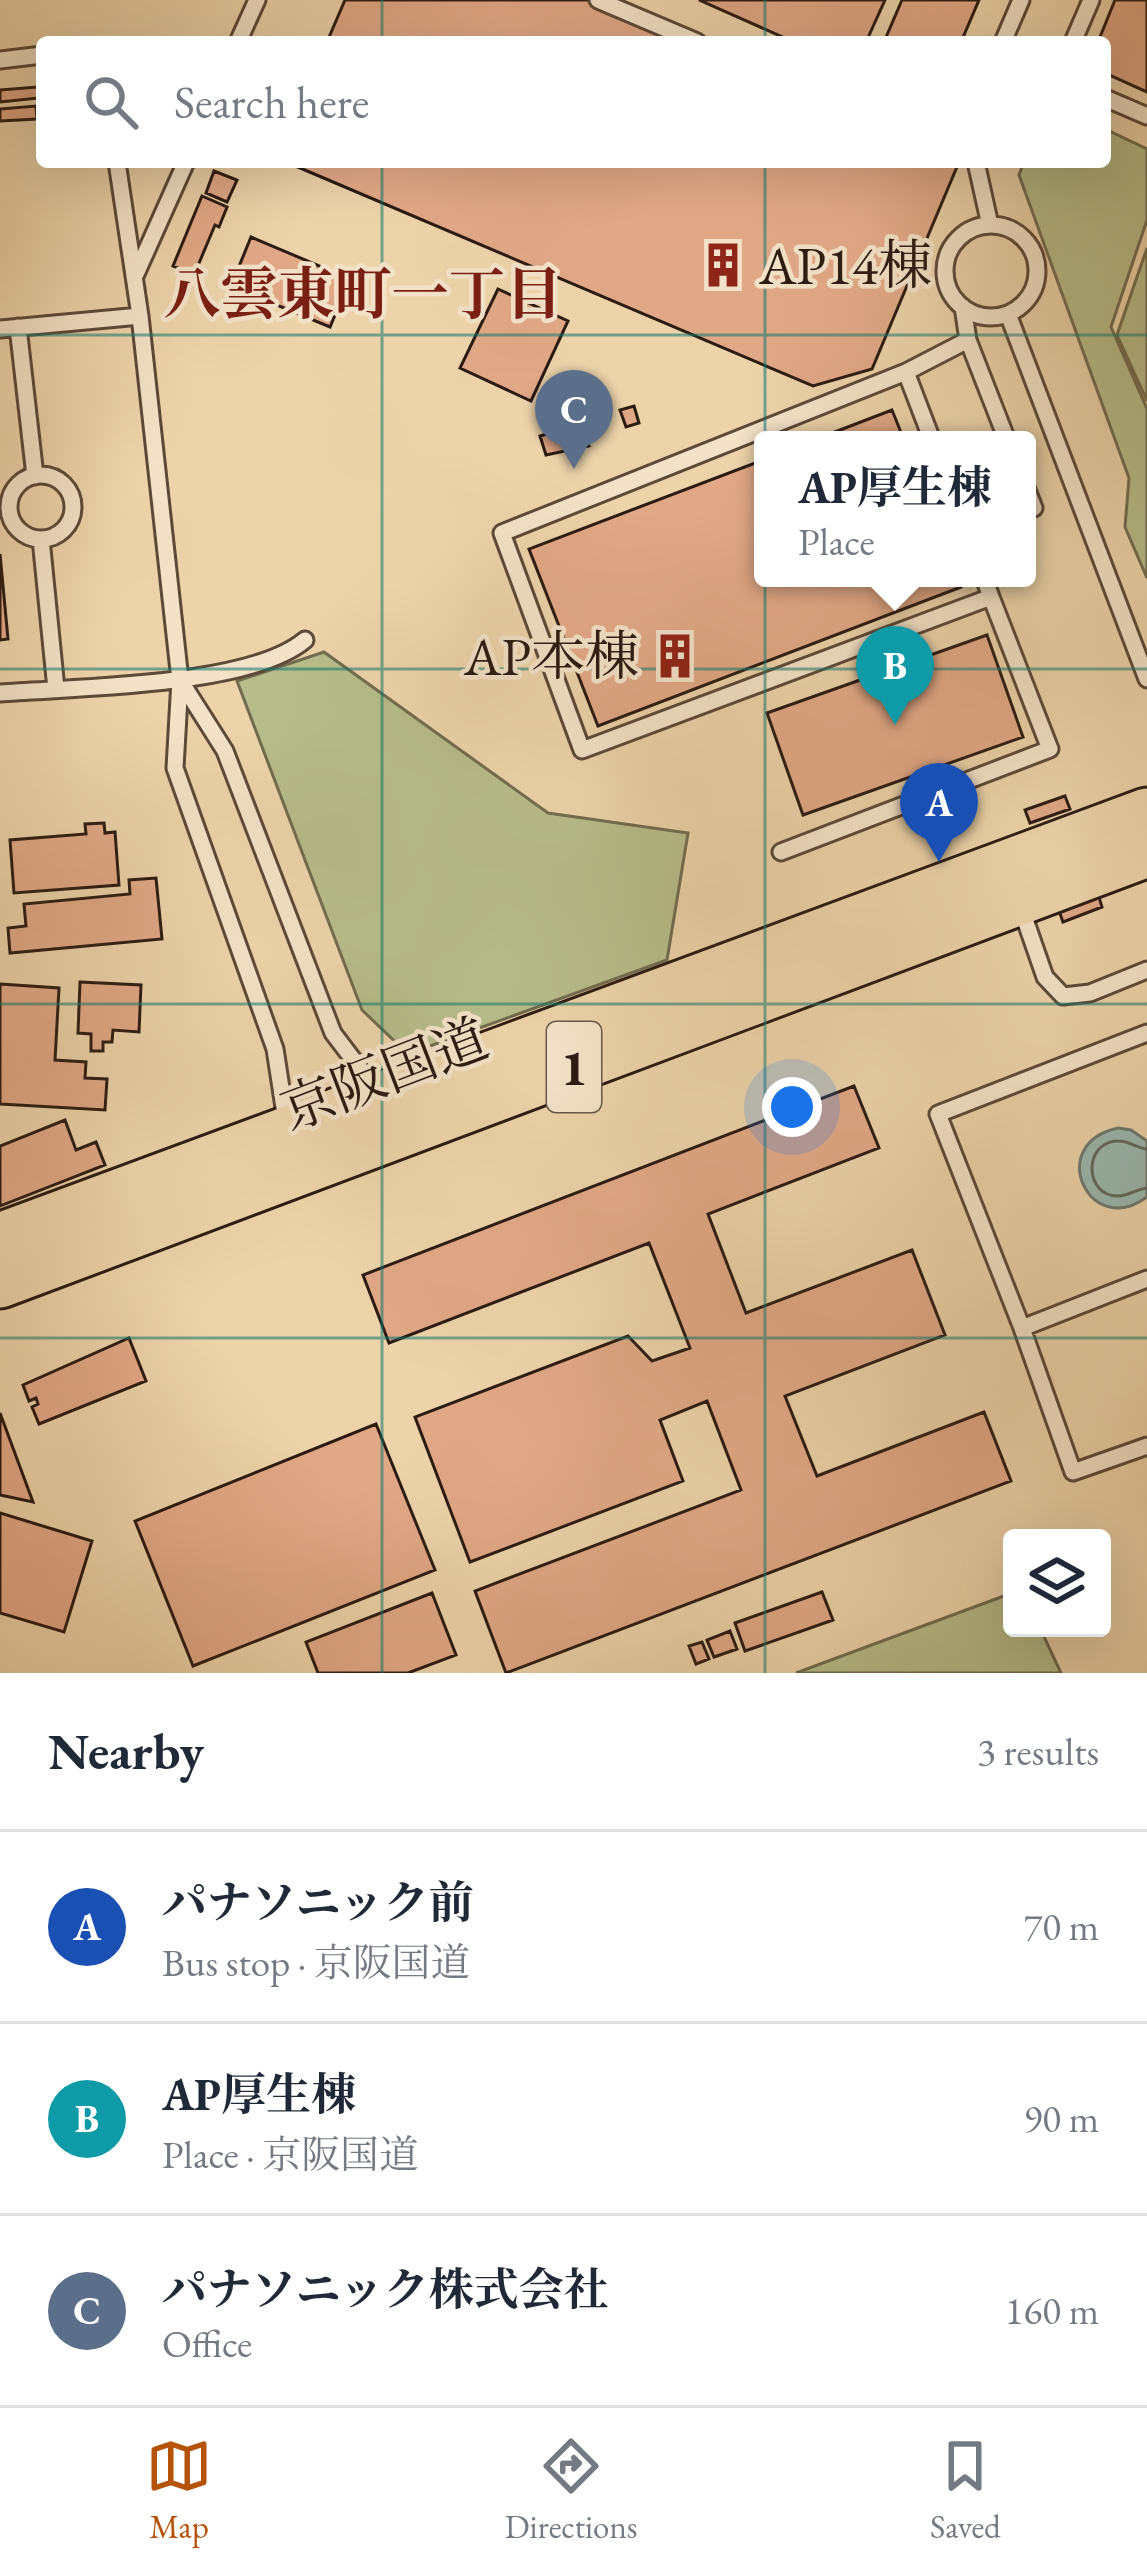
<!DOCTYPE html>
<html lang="en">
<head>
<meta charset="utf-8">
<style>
  body { margin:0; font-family:"EB Garamond","Noto Serif JP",serif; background:#f2f2f3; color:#1f2937 }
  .controls { position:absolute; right:36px; bottom:36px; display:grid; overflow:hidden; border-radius:12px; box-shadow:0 12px 48px #0002 }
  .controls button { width:108px; height:108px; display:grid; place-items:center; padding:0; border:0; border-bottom:3px solid #e0e1e3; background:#fff; color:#1f2937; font:60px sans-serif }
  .you { position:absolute; left:792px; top:1107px; width:42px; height:42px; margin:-30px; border:9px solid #fff; border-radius:50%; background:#1a73e8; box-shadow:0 0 0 18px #1a73e833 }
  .badge { display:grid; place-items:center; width:78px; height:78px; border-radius:50%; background:#b45309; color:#fff; font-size:39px; font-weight:700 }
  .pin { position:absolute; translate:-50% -99px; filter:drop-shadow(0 3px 6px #0008) }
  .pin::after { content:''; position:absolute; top:63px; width:42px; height:36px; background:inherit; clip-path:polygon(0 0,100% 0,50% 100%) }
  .popup { position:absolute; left:754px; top:431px; width:282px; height:156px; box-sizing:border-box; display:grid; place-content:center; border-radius:12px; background:#fff; filter:drop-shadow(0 3px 9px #0005); font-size:39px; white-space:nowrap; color:#747a83 }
  .popup b { font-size:45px; color:#1f2937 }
  .popup::after { content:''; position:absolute; left:50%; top:100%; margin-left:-24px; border:24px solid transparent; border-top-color:#fff }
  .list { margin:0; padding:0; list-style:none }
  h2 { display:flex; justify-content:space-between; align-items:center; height:156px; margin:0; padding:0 48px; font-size:51px }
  h2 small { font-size:39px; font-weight:400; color:#747a83 }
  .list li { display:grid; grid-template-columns:78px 1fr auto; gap:36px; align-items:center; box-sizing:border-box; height:192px; padding:0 48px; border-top:3px solid #e0e1e3 }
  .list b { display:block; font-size:45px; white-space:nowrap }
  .list p { margin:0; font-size:39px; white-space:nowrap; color:#747a83 }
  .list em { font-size:39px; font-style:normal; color:#747a83 }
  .icon { flex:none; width:66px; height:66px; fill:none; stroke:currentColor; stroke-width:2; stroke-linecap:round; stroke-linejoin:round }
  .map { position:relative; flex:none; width:1147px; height:1673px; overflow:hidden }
  .search { position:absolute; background:#fff; box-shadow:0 12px 48px #0002; left:36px; right:36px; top:36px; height:132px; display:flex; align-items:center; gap:30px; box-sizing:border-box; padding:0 42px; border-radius:12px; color:#747a83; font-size:45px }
  .sheet { height:732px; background:#fff }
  nav { display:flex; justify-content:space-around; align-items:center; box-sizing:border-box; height:168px; border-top:3px solid #e0e1e3; background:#fff; font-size:33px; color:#747a83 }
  nav a { display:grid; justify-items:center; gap:6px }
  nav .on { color:#b45309 }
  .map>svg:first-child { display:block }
  .green { fill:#b6bc8a; stroke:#716c4e; stroke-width:3 }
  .water { fill:#9ab7af; stroke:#6e7970; stroke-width:3 }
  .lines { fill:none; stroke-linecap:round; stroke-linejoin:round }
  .shore { stroke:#636960; stroke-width:3 }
  .building { fill:#e1a887; stroke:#2c1b11; stroke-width:3 }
  .service-casing { stroke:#5c4937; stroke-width:21 }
  .trunk-casing { stroke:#2c1b11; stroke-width:57 }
  .service { stroke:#f3e2c8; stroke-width:15 }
  .trunk { stroke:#ecd3aa; stroke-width:51 }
  .grid { fill:none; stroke:#0f766e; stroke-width:3; stroke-opacity:0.55 }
  .labels { text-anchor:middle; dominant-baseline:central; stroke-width:9; stroke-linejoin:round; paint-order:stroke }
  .shield { fill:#f3e2c8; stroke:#685748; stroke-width:3 }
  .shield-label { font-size:51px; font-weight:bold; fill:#2c1b11 }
  .poi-label { font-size:54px; fill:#2c1b11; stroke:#f3e2c8; text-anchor:start }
  .street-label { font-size:54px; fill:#2c1b11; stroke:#f3e2c8 }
  .neighbourhood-label { font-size:57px; font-weight:bold; fill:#7a1f14; stroke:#f3e2c8 }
</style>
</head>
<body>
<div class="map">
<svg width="1147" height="1673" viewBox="0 0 1147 1673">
  <rect width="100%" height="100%" fill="#ecd3aa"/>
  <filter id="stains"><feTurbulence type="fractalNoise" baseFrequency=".00167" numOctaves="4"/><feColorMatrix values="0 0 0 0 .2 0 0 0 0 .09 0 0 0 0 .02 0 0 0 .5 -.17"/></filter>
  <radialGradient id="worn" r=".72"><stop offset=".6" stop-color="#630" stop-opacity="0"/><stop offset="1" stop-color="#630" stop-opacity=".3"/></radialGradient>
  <!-- green -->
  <path class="green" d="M1105,129L1147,149V220L1111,327L1147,409V578L1125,527L1129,478L1019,175L1024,162H1105Z
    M1147,248V401L1117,335Z
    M324,652L548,813L688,833L667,960L408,1054L362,1010L237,681Z
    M1012,1593V1628H1040L1061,1673H796Z"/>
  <!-- water -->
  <path class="water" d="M1118,1128L1131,1130L1147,1141V1197C1090,1240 1044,1144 1118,1128Z"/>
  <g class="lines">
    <!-- shore -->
    <path class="shore" d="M1147,1149C1137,1148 1129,1141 1119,1141C1083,1140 1083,1197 1119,1196C1130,1195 1137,1189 1147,1188"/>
  </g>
  <!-- building -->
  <path class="building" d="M345,0H589L688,42H327Z
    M699,0H885L866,42H794Z
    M902,0H979L961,42H884Z
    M1115,0H1147V92L1105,73V42H1098Z
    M37,87L39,98L0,102V90Z
    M36,106L37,119L0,121V109Z
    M286,162H959L872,369L813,386Z
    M214,171L237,180L227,202L206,193Z
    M202,196L227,207L219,227L215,225L194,275L173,266Z
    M251,237L350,279L330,327L231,286Z
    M498,289L568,321L531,401L460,368Z
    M634,406L639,423L626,427L620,410Z
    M892,410L904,440H814Z
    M581,423L589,446L546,455L540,436Z
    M763,460V578H958L961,587L598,726L529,549Z
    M0,554L8,639L0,640Z
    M987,635L1023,737L803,815L767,713Z
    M1065,796L1070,809L1030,823L1025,810Z
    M104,823L105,833L115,832L119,885L14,893L10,840L86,834L85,824Z
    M156,878L162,939L10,953L8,928L26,926L24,904L130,894L129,880Z
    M1098,894L1102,907L1063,922L1058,908Z
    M80,982L141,985L139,1032L113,1030L112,1042H103V1051H91V1034L78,1033Z
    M0,984L59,988L55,1060L86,1062L85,1078L107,1079L105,1110L0,1104Z
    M854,1086L879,1148L708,1214L746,1313L912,1250L945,1335L785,1396L817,1476L984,1412L1011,1481L506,1673L475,1591L741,1490L707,1401L660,1420L683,1481L470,1562L415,1417L628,1336L652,1361L690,1348L649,1243L389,1343L363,1275Z
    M65,1120L76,1150L96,1142L105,1165L0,1206V1146Z
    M129,1338L146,1381L39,1424L32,1407L38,1404L36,1398L29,1401L23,1385Z
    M0,1413L33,1502L0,1495Z
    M376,1424L435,1570L193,1666L135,1521Z
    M0,1513L92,1541L64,1632L0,1613Z
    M822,1592L833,1620L745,1651L735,1623Z
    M432,1593L456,1655L408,1673H318L306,1642Z
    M730,1631L737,1649L714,1657L707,1640Z
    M702,1642L709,1659L696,1664L689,1646Z"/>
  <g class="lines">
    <!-- service casing -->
    <g class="service-casing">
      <path id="service" d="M598,0L697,42
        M238,42L257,0
        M1003,42L1021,0
        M1073,42L1091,0
        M0,60L42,55
        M1105,98L1147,116
        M117,162L140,316L180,680L175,768L275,1049L287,1127
        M976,162L990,225
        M945 271a46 46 0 1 1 92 0a46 46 0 1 1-92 0Z
        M136,274L186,162
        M963,307L968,340L1007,440
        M1008,314L1147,679
        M18,327L35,476
        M0,329L140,316
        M968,340L906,372L502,533L582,750L991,597L984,578
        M906,372L932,440
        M9 507a32 32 0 1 1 64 0a32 32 0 1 1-64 0Z
        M1027,490L1034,508
        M41,539L56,689
        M180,680L225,751L333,1033L377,1091
        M0,693C76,687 249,687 305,640
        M781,852L1050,749L991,597
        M1021,908L1045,977L1063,996L1090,993L1147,970
        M1147,1033L938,1114L1022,1328L1147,1279
        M1022,1328L1073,1472L1147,1446"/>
    </g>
    <!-- trunk casing -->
    <g class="trunk-casing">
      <path id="trunk" d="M0,1239L1147,814
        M0,1282L1147,851"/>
    </g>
    <!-- service -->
    <use href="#service" class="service"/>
    <!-- trunk -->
    <use href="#trunk" class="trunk"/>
  </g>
  <!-- grid -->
  <path class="grid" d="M382,0V42M765,0V42M382,162V1673M765,162V1673M0,335H1147M0,669H1147M0,1004H1147M0,1338H1147"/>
  <!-- icons -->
  <defs>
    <g id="building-bare" transform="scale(3.6)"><path d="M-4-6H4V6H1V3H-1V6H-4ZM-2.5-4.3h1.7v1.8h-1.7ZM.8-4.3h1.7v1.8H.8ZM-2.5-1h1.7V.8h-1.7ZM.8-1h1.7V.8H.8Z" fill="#8f2418" stroke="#f3e2c8" stroke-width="2.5" paint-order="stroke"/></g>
  </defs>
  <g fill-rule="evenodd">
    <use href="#building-bare" x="723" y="265"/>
    <use href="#building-bare" x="675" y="656"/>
  </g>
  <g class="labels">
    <!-- shield labels -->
    <rect class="shield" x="547" y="1022" width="54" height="90" rx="9"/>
    <g class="shield-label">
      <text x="574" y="1067">1</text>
    </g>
    <!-- poi labels -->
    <g class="poi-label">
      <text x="759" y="265">AP14棟</text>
      <text x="639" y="656" text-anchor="end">AP本棟</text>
    </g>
    <!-- street labels -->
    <g class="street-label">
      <text transform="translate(384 1074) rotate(-21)">京阪国道</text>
    </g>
    <!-- neighbourhood labels -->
    <g class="neighbourhood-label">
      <text x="363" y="294">八雲東町一丁目</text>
    </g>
  </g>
  <rect width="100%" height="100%" filter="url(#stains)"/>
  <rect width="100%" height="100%" fill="url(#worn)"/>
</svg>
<div class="controls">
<button><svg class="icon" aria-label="layers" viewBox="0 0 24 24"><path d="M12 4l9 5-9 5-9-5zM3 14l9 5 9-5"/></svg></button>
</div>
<div class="you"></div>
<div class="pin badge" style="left:939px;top:862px;background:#1a4fb4">A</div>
<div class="pin badge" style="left:895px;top:725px;background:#0f9aa8">B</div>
<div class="popup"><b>AP厚生棟</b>Place</div>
<div class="pin badge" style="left:574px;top:469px;background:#5c6f8a">C</div>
<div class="search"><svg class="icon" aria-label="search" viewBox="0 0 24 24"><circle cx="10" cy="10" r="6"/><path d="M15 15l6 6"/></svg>Search here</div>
</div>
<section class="sheet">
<h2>Nearby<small>3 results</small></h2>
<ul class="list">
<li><span class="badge" style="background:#1a4fb4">A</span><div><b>パナソニック前</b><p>Bus stop · 京阪国道</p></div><em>70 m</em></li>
<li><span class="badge" style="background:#0f9aa8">B</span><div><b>AP厚生棟</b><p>Place · 京阪国道</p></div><em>90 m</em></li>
<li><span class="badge" style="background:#5c6f8a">C</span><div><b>パナソニック株式会社</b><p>Office</p></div><em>160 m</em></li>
</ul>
</section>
<nav>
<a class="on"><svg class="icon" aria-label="map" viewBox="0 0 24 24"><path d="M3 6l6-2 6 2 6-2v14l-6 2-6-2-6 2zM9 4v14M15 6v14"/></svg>Map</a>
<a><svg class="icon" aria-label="directions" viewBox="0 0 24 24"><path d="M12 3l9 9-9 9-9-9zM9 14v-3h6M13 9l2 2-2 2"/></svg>Directions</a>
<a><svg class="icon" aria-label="saved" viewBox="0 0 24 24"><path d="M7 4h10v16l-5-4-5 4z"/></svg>Saved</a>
</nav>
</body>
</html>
